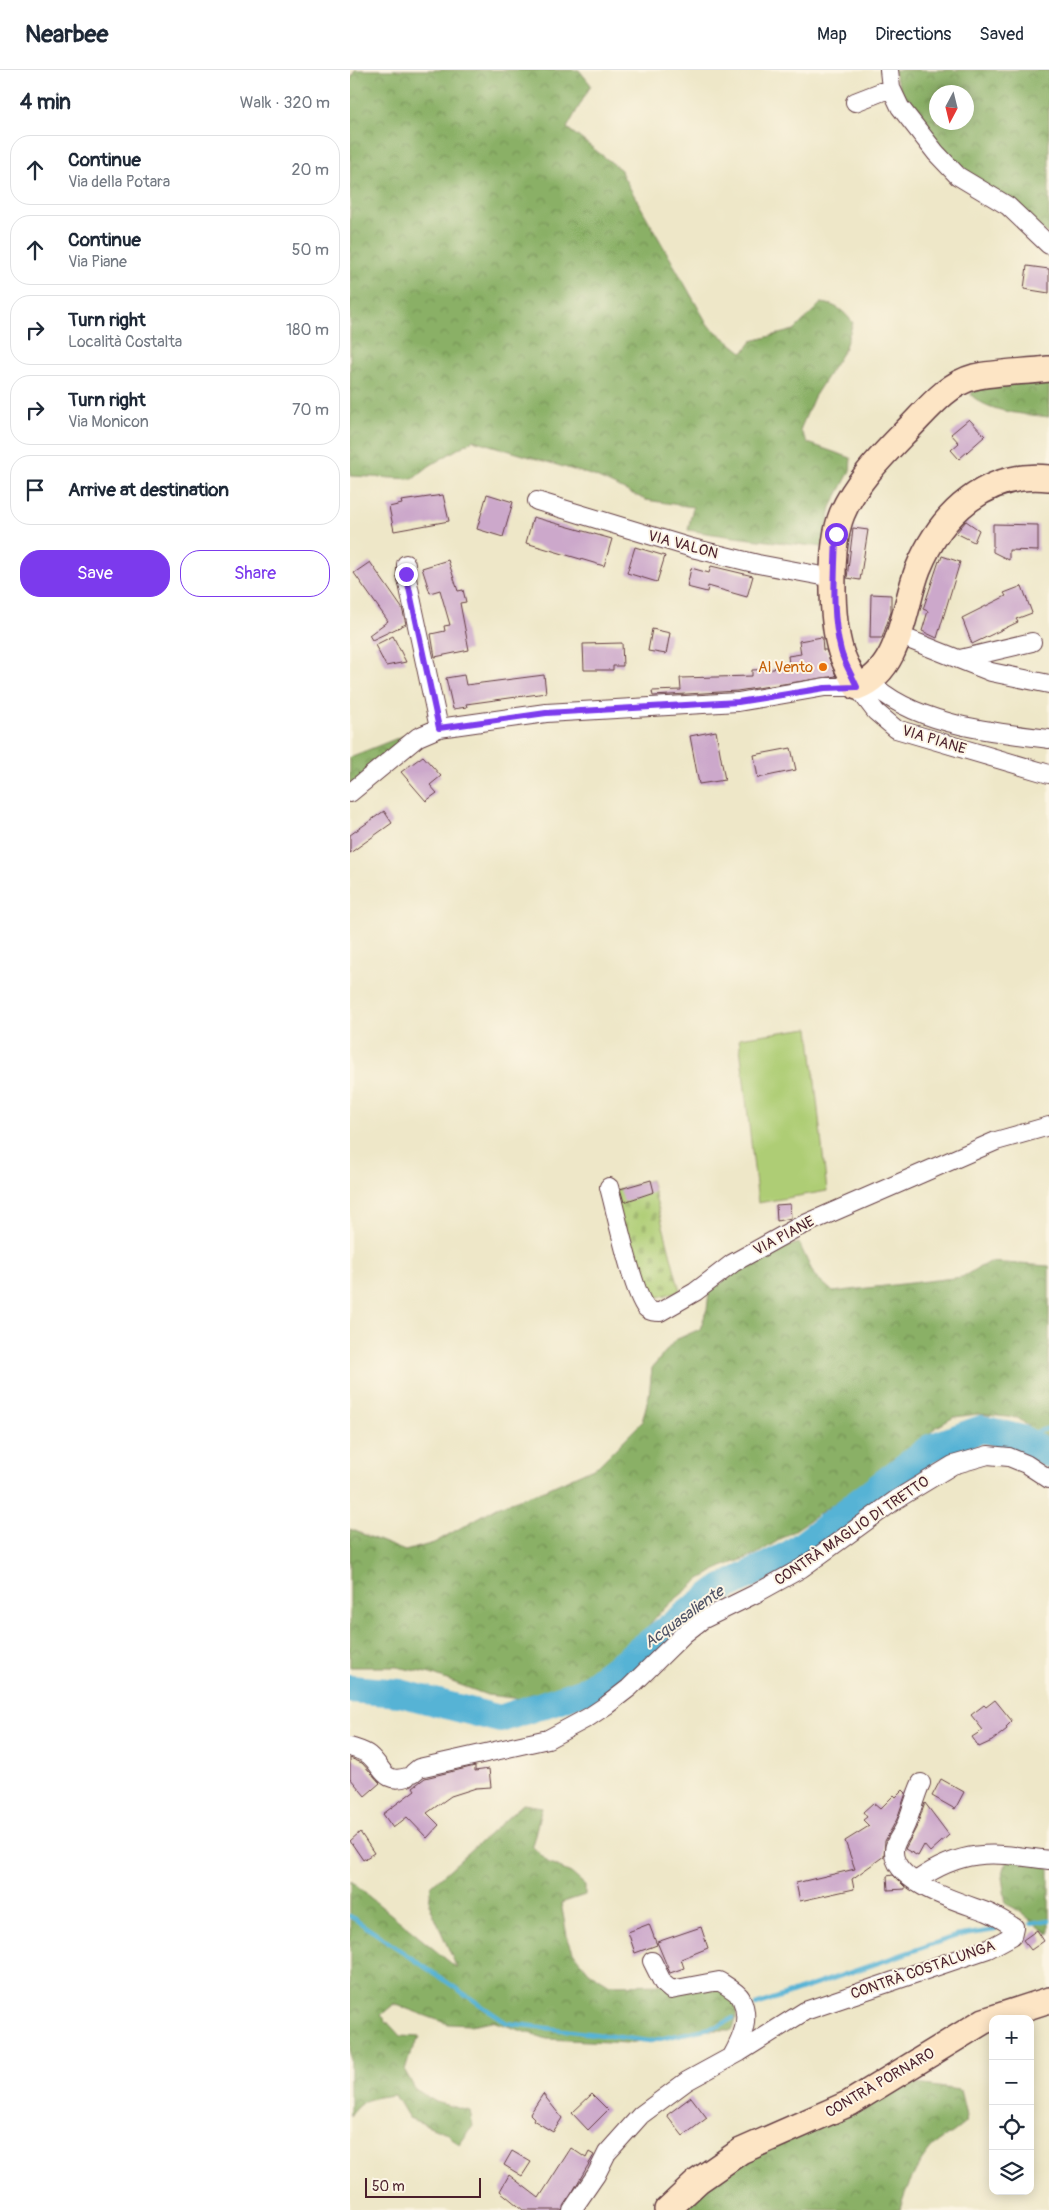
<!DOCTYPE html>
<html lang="en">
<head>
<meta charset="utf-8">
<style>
  body { margin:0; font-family:Pangolin,sans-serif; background:#f6f6f7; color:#1f2937 }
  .controls { position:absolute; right:15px; bottom:15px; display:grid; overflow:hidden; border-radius:10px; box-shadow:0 2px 12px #0003 }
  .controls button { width:45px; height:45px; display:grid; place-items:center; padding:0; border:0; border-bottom:1px solid #e0e1e3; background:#fff; color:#1f2937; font:25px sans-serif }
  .compass { position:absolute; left:579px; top:15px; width:45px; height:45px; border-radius:50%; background:#fff; box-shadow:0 2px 12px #0003; rotate:187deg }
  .scale { position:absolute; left:15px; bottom:12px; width:116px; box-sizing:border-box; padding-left:5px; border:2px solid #4a1f2b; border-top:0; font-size:14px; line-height:18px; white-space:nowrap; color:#4a1f2b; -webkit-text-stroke:4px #fcf5e5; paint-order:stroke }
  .stop { position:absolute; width:15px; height:15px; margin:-11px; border:4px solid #7c3aed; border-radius:50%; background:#fff }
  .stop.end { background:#7c3aed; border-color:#fff; box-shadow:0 1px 5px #0008 }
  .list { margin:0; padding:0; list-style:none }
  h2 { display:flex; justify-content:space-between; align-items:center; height:65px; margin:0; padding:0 20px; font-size:21px }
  h2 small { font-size:16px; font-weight:400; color:#747a83 }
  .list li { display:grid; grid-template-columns:32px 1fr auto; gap:15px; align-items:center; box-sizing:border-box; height:70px; margin:0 10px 10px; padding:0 10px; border:1px solid #e0e1e3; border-radius:20px }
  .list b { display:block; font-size:19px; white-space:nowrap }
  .list p { margin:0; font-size:16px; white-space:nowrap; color:#747a83 }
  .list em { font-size:16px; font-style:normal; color:#747a83 }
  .actions { display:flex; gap:10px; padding:15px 20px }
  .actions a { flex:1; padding:11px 0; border:1px solid #7c3aed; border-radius:20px; text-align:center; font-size:18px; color:#7c3aed }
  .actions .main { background:#7c3aed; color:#fff }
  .icon { flex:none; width:28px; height:28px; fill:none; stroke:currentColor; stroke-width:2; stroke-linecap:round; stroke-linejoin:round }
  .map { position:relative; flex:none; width:699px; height:2140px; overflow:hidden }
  header { display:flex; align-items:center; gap:30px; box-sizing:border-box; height:70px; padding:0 25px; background:#fff; border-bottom:1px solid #e0e1e3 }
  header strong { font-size:24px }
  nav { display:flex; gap:28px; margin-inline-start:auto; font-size:18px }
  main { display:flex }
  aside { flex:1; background:#fff }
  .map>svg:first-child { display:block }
  .green { fill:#aecd74; stroke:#7c7650 }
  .forest { fill:url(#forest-crowns); stroke:#6a6848; fill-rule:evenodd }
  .cemetery { fill:url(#cemetery-stones); stroke:#7c7650 }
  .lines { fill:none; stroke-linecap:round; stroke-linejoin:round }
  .stream { stroke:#57b3d5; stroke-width:4.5 }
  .river { stroke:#57b3d5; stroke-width:28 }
  .building { fill:#cca8cb }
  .street-casing { stroke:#633d43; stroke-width:20 }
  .secondary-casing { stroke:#633d43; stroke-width:28 }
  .street { stroke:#fff; stroke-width:18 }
  .secondary { stroke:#fde5c5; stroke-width:25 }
  .route { stroke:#7c3aed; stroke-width:6 }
  .food-dot { fill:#e8710a; stroke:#fcf5e5; stroke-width:2 }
  .labels { text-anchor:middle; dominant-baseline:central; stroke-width:4; stroke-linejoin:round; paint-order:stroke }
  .street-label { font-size:15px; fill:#4a1f2b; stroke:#fcf5e5 }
  .food-label { font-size:15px; fill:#c56008; stroke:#fcf5e5; text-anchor:end }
  .water-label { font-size:16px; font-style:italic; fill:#4f5366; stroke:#fcf5e5 }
</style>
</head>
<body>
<header>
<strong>Nearbee</strong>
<nav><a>Map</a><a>Directions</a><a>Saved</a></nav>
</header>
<main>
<aside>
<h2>4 min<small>Walk · 320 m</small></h2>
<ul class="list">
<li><svg class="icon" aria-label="ahead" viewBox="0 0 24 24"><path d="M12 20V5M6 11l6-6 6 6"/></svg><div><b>Continue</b><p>Via della Potara</p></div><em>20 m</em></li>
<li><svg class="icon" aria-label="ahead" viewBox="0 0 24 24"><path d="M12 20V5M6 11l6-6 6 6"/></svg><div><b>Continue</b><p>Via Piane</p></div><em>50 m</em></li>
<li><svg class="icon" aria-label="right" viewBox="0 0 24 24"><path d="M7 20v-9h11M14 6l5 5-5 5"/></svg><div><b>Turn right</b><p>Località Costalta</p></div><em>180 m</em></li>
<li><svg class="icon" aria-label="right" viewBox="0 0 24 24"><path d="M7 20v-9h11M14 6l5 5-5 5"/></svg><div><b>Turn right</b><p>Via Monicon</p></div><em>70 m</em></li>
<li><svg class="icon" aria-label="arrive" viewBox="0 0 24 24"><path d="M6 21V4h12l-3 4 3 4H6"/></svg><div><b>Arrive at destination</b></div></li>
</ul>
<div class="actions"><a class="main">Save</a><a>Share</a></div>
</aside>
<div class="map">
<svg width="699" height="2140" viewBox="0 0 699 2140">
  <defs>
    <pattern id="forest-crowns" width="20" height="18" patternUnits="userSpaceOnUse" patternTransform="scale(1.25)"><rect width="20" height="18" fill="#8ab066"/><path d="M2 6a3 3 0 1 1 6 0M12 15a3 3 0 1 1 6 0" fill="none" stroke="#738f54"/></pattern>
    <pattern id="cemetery-stones" width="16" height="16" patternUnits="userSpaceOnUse" patternTransform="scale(1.25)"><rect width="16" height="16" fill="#aecd74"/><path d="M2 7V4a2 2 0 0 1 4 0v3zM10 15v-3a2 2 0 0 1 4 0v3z" fill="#97b065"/></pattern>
  </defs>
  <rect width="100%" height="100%" fill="#fcf5e5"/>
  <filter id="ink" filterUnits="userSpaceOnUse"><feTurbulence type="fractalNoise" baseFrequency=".02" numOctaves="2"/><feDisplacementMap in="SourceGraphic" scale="10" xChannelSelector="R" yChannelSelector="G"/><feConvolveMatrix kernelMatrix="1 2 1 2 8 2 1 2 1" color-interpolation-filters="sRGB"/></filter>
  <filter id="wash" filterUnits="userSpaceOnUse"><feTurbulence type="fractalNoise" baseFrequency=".0096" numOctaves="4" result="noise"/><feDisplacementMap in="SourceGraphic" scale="20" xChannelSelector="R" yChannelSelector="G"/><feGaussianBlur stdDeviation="1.12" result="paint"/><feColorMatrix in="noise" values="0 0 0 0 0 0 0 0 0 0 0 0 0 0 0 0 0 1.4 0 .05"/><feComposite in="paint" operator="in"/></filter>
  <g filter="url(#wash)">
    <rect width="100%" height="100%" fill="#eee7c8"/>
    <!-- green -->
    <path class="green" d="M459,958L477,1121L408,1133L389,968Z"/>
    <!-- forest -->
    <path class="forest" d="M5,0H229L241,15L217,58L271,100L272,104L358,255L393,283L402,271L444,260L471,233C486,234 495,242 503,253L494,280L464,327L450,360L458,373L501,388L500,401L481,437L473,477C428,472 383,468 338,460L343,437L296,430L244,406L123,370L79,396L63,409L0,406V11Z
      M543,0H699V164C676,149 645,133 625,115C592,85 557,43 543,0ZM586,22H616V52H586Z
      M699,310V347C674,344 640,343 621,325L625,318Z
      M58,664L22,700L0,716V687Z
      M449,1173L464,1205L483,1222L612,1207L639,1192L699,1196V1373L668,1348L628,1344L604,1347L585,1358L568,1375L547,1391L442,1462L405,1485L372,1497L350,1509L311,1541L279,1579L239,1609L197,1628L172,1629L137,1625L81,1604L47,1597H0V1459L55,1481L84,1473L147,1437L197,1419L248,1396L292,1352L299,1325L302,1298L325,1270L350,1259L357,1239L359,1222C386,1201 416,1182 449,1173Z
      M173,1734L192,1737L182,1776L200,1794L221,1803L235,1815V1825L211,1833L217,1866L223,1882L239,1902L260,1915L365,1913C381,1928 394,1936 382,1960H358L278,1973L197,1969L142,1951L120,1955L98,1954L44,1934L31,1945L50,1966L70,1967L61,1981L55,2001L65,2019L86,2032L120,2041L123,2056L109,2075L97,2063L59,2048L45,2025C26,2027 11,2028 0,2046V1811L107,1898L79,1834L81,1816Z
      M659,1783L699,1788V1864C683,1854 673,1841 656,1834L652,1807Z
      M545,2011L610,2020L616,2045L615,2053C606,2061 596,2067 586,2074C571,2086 554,2121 550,2140H325L353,2115Z"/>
    <!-- cemetery -->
    <path class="cemetery" d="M301,1110L330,1221L294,1231L262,1121Z"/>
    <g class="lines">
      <!-- stream -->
      <path class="stream" d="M668,1368L699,1358
        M0,1846L157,1953L300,1971L369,1956L383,1948
        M681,1853L699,1850
        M406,1935L606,1866L645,1860"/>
      <!-- river -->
      <path class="river" d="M0,1619L50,1623L150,1649L237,1620L367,1521L442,1483L580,1378L632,1359L672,1369L699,1384"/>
    </g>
    <g id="blocks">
      <!-- building -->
      <path class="building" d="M677,196L699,199V223L674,219Z
        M619,349L635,366L609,389L601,380L609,373L601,364Z
        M137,424L163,432L153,467L127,459Z
        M93,425L99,451L44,461L39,437L52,434L51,431Z
        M183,447L262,469L254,496L176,473Z
        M616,451L629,460L624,472L606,463Z
        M643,454L688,455V481L659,480V490L643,482Z
        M503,458L518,460L510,510L497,508Z
        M285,477L315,486L307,512L277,503Z
        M592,486L610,492L587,568L572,561L578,541L573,539L589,491L590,492Z
        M98,490L108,521L113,520L116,532L110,533L119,580L85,587L81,564L95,561L94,556L100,555L90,520L80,523L72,498Z
        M20,492L52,538L56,554L22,570L19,565L38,551L4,503Z
        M361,496L403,506L397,527L358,516L357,522L337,517L341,498L359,503Z
        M672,516L682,543L666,549L668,552L622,574L612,548L656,526L654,523Z
        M521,524L541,525V542L532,568H520Z
        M302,559L320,563L316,584L298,581Z
        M43,566L56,592L36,596L25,575Z
        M472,567L473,580H476L486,606L387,621L303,626L302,621L331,620L330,608L402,606V600L424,599L425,596L439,594L438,586L451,584L449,571Z
        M272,573L273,596H263V600H234L233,574Z
        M114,605L116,615L194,605L196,623L116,634L117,637L103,639L96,608Z
        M366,661L375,710L349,714L340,666Z
        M441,678L446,700L408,708L404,685Z
        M73,686L91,706L80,715L87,723L76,731L51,702Z
        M34,741L42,753L0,783V765Z
        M301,1110L304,1122L274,1132L270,1119Z
        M440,1134L441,1148L427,1151L426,1135Z
        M645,1630L662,1651L656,1657L657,1659L642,1671L629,1677L622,1667L633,1660L621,1645L634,1635L636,1637Z
        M0,1688L12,1693L30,1713L15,1726L0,1708Z
        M125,1696V1701L139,1699L141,1717L126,1718L101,1726L77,1743L89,1755L77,1768L57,1747L43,1758L33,1744L65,1720L63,1717L75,1708Z
        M591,1709L614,1722L605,1739L582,1726Z
        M553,1720L556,1723L547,1749L535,1771L534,1786L502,1809L504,1819L450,1831L446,1813L505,1799L495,1771L519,1756L513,1750L517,1747L513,1742L523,1733L530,1739L544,1725L546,1727Z
        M575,1733L599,1765L580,1782L574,1775L568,1786L555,1779L566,1758Z
        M10,1762L24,1783L13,1790L0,1771Z
        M543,1805L555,1817V1819L538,1820L537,1806Z
        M299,1854L307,1875L285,1883L278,1862Z
        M351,1857L358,1878L331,1889L334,1898L320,1903L307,1872Z
        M687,1860L694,1871L681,1880L673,1870Z
        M193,2024L212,2048L203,2062L183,2050L184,2048L180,2044Z
        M242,2024L258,2040L238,2060L222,2043Z
        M341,2027L357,2048L333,2066L317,2045Z
        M221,2078L236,2088L239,2082L244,2085L212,2140H173L150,2121L159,2105L189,2128Z
        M162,2081L181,2092L172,2106L154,2095Z"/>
    </g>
  </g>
  <g filter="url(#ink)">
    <use href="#blocks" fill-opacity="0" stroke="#633d43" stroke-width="1"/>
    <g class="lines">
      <!-- street casing -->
      <g class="street-casing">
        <path id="street" d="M539,0L541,18
          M505,32L541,18L550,37L586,83L608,106L658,136L699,175
          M187,431L342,478L408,494L483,508
          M56,494V504L89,658
          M548,565L641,602L699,614
          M610,589L682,572
          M518,610C561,654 641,662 699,669
          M0,723L68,667L89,658L196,643L388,632L475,617H507L526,642L546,659L699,704
          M259,1117C266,1142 282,1221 296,1238C300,1242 305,1242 310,1242L345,1222L383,1193L446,1158L646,1071L699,1056
          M0,1677C6,1679 14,1681 19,1685C34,1698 33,1714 57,1707
          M63,1703L69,1698L198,1669L239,1647L257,1635L279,1618L334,1564L352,1550L405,1524L452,1498L547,1429L603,1395L638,1385L659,1387L676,1394L699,1409
          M566,1811C614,1777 644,1783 699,1790
          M302,1891L313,1913L321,1920L369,1911C375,1915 388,1922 391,1928C401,1949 392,1968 382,1986
          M222,2140L246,2105L257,2083L291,2045L337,2011L390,1982L455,1941L638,1879L662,1866L664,1857C655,1852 647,1846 637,1842C613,1833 542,1814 544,1780C545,1771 550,1767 554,1759C561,1745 564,1728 571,1713"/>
      </g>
      <!-- secondary casing -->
      <g class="secondary-casing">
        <path id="secondary" d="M699,299C676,302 646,302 624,307C597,314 577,340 559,358C534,384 506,411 492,444C479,476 481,550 491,582C495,594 502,606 507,617C552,600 553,537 568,499C591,443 637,401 699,408
          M317,2140L348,2111L391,2081L500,2033L634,1951L699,1930"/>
      </g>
      <!-- street -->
      <use href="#street" class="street"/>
      <!-- secondary -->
      <use href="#secondary" class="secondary"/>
    </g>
  </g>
  <g class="lines" filter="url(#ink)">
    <!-- route -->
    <path class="route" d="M56,504L89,658L196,643L388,632L475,618L507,617C502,605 494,593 491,581C481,543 485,504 486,464"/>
  </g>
  <!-- markers -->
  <circle class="food-dot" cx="473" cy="597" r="5"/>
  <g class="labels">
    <!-- street labels -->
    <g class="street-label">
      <text transform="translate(333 475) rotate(15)">VIA VALON</text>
      <text transform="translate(584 670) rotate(17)">VIA PIANE</text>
      <text transform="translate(434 1166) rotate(-28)">VIA PIANE</text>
      <text transform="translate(502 1461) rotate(-34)">CONTRÀ MAGLIO DI TRETTO</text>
      <text transform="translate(573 1900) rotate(-19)">CONTRÀ COSTALUNGA</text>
      <text transform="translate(530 2013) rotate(-30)">CONTRÀ PORNARO</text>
    </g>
    <!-- food labels -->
    <g class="food-label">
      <text x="463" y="597">Al Vento</text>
    </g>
    <!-- water labels -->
    <g class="water-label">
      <text transform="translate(334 1547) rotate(-36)">Acquasaliente</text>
    </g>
  </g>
</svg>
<div class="controls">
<button>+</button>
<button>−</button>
<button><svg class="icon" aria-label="locate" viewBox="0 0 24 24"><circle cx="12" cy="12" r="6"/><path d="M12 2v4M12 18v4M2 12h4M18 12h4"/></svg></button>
<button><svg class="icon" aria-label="layers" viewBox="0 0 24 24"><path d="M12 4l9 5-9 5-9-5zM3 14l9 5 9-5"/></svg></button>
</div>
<svg class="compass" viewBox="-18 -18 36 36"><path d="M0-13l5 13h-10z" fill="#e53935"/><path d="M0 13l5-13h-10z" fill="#747a83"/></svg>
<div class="scale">50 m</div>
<div class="stop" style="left:486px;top:464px"></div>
<div class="stop end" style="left:56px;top:504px"></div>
</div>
</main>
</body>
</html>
